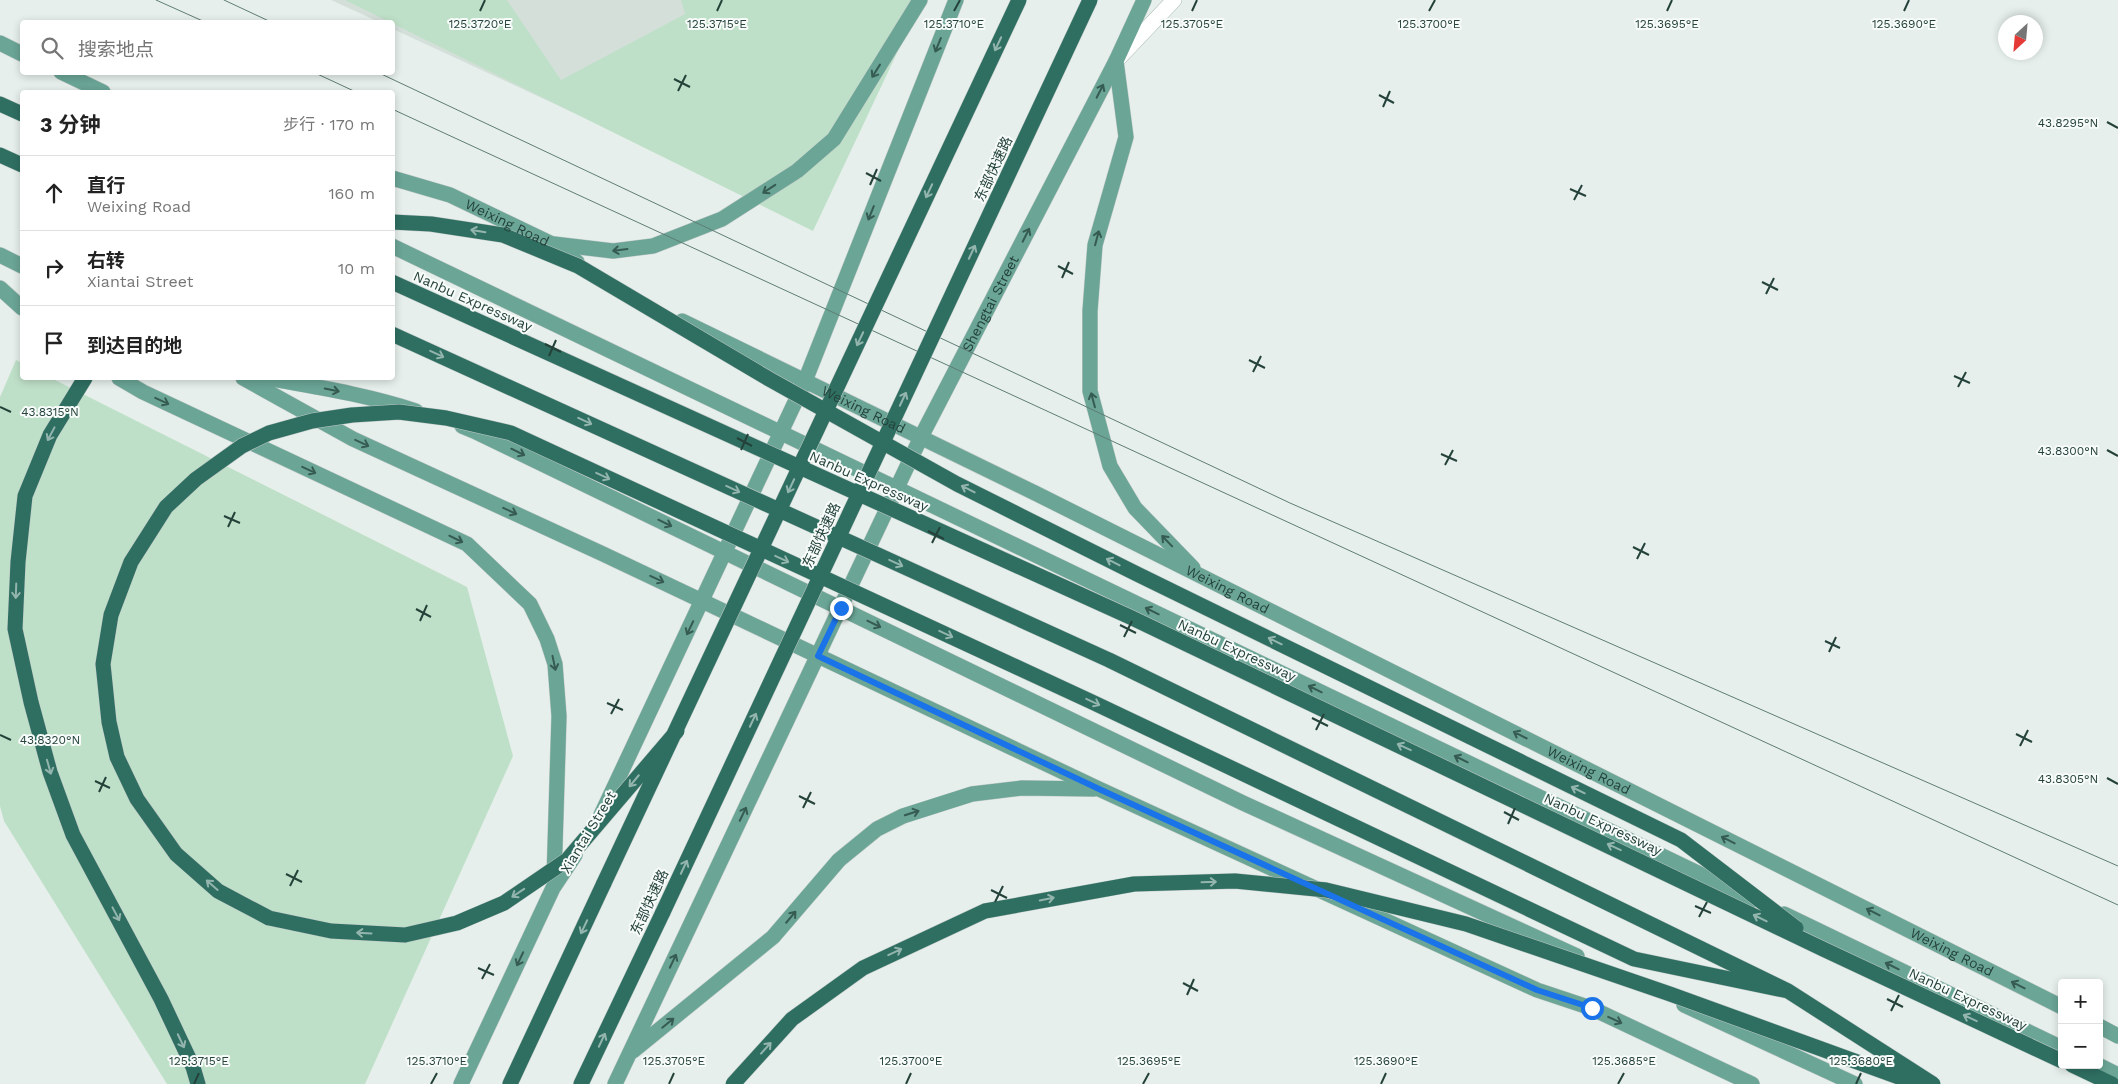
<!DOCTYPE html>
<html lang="zh">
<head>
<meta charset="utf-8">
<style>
  body { margin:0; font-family:"Work Sans","Noto Sans SC",sans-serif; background:#f6f6f6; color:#222 }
  .controls { position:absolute; right:15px; bottom:15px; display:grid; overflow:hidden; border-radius:5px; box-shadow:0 2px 8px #0003 }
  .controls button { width:45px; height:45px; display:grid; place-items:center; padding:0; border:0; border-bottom:1px solid #e0e0e0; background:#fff; color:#222; font:25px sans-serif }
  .compass { position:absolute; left:1998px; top:15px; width:45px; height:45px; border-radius:50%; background:#fff; box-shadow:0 2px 8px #0003; rotate:206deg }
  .stop { position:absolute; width:15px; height:15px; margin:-11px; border:4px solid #1a73e8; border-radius:50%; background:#fff }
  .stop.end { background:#1a73e8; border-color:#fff; box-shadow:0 1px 5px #0008 }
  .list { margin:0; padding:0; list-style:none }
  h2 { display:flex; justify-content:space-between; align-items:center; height:65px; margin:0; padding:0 20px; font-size:21px }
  h2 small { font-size:16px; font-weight:400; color:#767676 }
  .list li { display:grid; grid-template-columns:32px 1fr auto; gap:15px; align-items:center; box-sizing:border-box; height:75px; padding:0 20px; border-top:1px solid #e0e0e0 }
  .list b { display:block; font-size:19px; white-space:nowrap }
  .list p { margin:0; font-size:16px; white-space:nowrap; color:#767676 }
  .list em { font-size:16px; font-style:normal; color:#767676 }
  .icon { flex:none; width:28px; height:28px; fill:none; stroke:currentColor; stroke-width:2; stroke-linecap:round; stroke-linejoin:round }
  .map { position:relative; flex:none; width:2118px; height:1084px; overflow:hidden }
  .search { position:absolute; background:#fff; box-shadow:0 2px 8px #0003; left:20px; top:20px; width:375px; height:55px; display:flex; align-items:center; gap:12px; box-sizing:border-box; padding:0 18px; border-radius:5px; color:#767676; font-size:19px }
  .panel { position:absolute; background:#fff; box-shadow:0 2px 8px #0003; left:20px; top:90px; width:375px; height:290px; border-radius:5px }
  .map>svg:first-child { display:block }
  .built { fill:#d4dfda }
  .green { fill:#bfe0c8 }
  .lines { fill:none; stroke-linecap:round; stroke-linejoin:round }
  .minor-casing { stroke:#a8b8b2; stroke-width:16 }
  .major-casing { stroke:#c2cac8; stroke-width:16 }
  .highway-casing { stroke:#c2cac8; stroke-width:16 }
  .minor { stroke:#fff; stroke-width:15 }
  .major { stroke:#6aa596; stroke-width:15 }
  .highway { stroke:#2f6f62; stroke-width:15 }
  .tram { stroke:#5f7d75; stroke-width:1 }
  .highway-bridge-casing { stroke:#c2cac8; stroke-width:16; stroke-linecap:butt }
  .highway-bridge { stroke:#2f6f62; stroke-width:15 }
  .oneway { stroke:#93b5ae }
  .oneway2 { stroke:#365b51 }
  .route { stroke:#1a73e8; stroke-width:6 }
  .ticks { fill:none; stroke:#24423a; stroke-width:2 }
  .labels { text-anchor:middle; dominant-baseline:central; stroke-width:4; stroke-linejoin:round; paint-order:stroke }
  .street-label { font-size:14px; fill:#24423a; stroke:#f7fbf9 }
  .ticks-label { font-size:12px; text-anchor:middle; fill:#24423a; stroke:#f7fbf9; stroke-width:4; stroke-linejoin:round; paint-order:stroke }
</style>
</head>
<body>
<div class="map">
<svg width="2118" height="1084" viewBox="0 0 2118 1084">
  <rect width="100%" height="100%" fill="#e6efeb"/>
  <!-- built -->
  <path class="built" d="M331,0H847L574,113L393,29L392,22H379Z"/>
  <!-- green -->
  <path class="green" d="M345,0H507L561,80L685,14L681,0H922L813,231Z
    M16,360L22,363V378H51L467,587L513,756L365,1084H167L4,821L0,806V397Z"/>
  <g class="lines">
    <!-- minor casing -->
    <g class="minor-casing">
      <path id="minor" d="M1119,58L1174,0"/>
    </g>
    <!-- major casing -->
    <g class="major-casing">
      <g id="major">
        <path d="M0,43L22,54"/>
        <path d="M1116,61L1126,137L1095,245L1090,311V391L1110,466L1135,508L1193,568"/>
        <path d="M61,72L103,92"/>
        <path id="s1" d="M392,178L450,195L550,243L577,262"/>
        <path d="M554,244L613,251L653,246L722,219L797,171L834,139L920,0"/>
        <path d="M392,246L1754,900"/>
        <path d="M0,255L22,266"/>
        <path d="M0,288L22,308"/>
        <path id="s2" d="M682,321L1037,494L2062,1007"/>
        <path d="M119,378L143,392L467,544L530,604L547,639L555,664L559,716L554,879"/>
        <path d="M243,378L353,439L603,554L1099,789L1537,990L1591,1008L1752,1084"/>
        <path d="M267,378C317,387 368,395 416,411"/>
        <path d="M462,426L474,431L1243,803L1577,956"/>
        <path d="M601,815L805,381L956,0"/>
        <path d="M1784,914L2062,1048"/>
        <path d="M1684,1005L1855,1084"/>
        <path d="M2099,1026L2118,1036"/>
        <path d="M633,1051L773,937L839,860L877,829L903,816L972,794L1022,788L1094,789"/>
        <path d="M2098,1065L2118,1075"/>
        <path d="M461,1084L553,888L575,855"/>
        <path id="s3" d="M615,1084L921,437L1116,61L1144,0"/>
      </g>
    </g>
    <!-- highway casing -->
    <g class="highway-casing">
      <path id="highway" d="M0,104L22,114
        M0,155L22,165
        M85,378L50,435L25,496L18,562L15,629L31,702L50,772L73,835L161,999L193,1067L198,1084
        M2072,1065L2112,1084
        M510,1084L604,883
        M581,1084L663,912"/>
    </g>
    <!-- minor -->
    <use href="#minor" class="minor"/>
    <!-- major -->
    <use href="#major" class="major"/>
    <!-- highway -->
    <use href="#highway" class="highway"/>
    <!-- tram -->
    <path class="tram" d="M156,0L205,22
      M224,0L271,22
      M313,72L356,92
      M377,72L1290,503L2118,866
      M392,109L2118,905"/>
    <!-- highway-bridge casing -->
    <g class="highway-bridge-casing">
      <path id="highway-bridge" d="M392,222L431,224L503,235L578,266L769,379L957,484L1137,574L1681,840L1796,928
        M392,282L1130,617L1823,949L2062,1061
        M392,334L1109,660L1788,991L1933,1084
        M677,731L567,860L504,903L457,923L405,935L331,931L269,918L218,891L176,854L137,799L117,757L109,722L103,664L111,615L131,562L166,507L196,479L242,446L269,433L312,421L352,415L399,412L446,418L511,433L1092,702L1634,959L1788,991
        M604,883L1019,0
        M663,912L1090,0
        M733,1084L792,1019L863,968L985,911L1134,884L1235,881L1326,890L1466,924L1670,994L1918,1084"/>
    </g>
    <!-- highway-bridge -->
    <use href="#highway-bridge" class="highway-bridge"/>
  </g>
  <!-- one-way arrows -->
  <defs><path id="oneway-shaft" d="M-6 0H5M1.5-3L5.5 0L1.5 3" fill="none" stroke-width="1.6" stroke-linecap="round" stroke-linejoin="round" transform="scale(1.25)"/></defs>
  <g class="oneway">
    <use href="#oneway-shaft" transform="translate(998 44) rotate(115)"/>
    <use href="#oneway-shaft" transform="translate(929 191) rotate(115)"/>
    <use href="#oneway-shaft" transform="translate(478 231) rotate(-171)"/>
    <use href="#oneway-shaft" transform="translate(972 252) rotate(-65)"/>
    <use href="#oneway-shaft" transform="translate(860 339) rotate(115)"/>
    <use href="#oneway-shaft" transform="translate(437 354) rotate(25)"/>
    <use href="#oneway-shaft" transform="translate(903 399) rotate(-65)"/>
    <use href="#oneway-shaft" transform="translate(585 421) rotate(25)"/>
    <use href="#oneway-shaft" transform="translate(51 434) rotate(118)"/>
    <use href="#oneway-shaft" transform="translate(603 476) rotate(25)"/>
    <use href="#oneway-shaft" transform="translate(791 486) rotate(115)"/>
    <use href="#oneway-shaft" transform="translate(733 489) rotate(25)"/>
    <use href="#oneway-shaft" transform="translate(968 489) rotate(-153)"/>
    <use href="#oneway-shaft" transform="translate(782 559) rotate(25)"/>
    <use href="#oneway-shaft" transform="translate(1113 562) rotate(-153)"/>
    <use href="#oneway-shaft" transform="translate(896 563) rotate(25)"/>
    <use href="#oneway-shaft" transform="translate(16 591) rotate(92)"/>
    <use href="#oneway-shaft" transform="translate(946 634) rotate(25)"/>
    <use href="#oneway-shaft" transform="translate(1275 641) rotate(-154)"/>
    <use href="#oneway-shaft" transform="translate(1093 702) rotate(25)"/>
    <use href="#oneway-shaft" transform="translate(753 720) rotate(-65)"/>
    <use href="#oneway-shaft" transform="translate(1404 747) rotate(-155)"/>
    <use href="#oneway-shaft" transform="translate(49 767) rotate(74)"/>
    <use href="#oneway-shaft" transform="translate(634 781) rotate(130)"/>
    <use href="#oneway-shaft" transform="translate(1578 790) rotate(-154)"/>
    <use href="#oneway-shaft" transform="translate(1614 847) rotate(-155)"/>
    <use href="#oneway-shaft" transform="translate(684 867) rotate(-65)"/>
    <use href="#oneway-shaft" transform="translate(1209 882) rotate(-2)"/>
    <use href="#oneway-shaft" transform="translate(212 885) rotate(-139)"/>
    <use href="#oneway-shaft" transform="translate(518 893) rotate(146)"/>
    <use href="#oneway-shaft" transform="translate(1047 899) rotate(-11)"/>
    <use href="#oneway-shaft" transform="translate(116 914) rotate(62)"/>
    <use href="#oneway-shaft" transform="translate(1760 918) rotate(-154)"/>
    <use href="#oneway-shaft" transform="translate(584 927) rotate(115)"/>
    <use href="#oneway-shaft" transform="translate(364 933) rotate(-177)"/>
    <use href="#oneway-shaft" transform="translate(895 952) rotate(-25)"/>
    <use href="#oneway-shaft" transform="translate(1970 1018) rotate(-155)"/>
    <use href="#oneway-shaft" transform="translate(602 1040) rotate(-65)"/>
    <use href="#oneway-shaft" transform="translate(181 1041) rotate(65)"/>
    <use href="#oneway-shaft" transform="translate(766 1048) rotate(-48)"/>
  </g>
  <g class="oneway2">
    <use href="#oneway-shaft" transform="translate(938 45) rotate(112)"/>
    <use href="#oneway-shaft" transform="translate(876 71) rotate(122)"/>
    <use href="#oneway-shaft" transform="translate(1100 91) rotate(-63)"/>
    <use href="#oneway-shaft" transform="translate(769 189) rotate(147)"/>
    <use href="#oneway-shaft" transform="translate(871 213) rotate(112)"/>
    <use href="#oneway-shaft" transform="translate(1026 235) rotate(-63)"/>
    <use href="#oneway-shaft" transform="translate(1097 238) rotate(-75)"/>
    <use href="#oneway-shaft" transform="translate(620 250) rotate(173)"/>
    <use href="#oneway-shaft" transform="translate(332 390) rotate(12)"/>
    <use href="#oneway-shaft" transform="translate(1093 400) rotate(-105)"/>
    <use href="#oneway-shaft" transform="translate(162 401) rotate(25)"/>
    <use href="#oneway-shaft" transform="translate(362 443) rotate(25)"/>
    <use href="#oneway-shaft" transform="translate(518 452) rotate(26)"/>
    <use href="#oneway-shaft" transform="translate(309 470) rotate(25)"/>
    <use href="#oneway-shaft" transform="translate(510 511) rotate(25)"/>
    <use href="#oneway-shaft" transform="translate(665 523) rotate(26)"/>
    <use href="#oneway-shaft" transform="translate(456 539) rotate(26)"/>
    <use href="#oneway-shaft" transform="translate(1167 541) rotate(-134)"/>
    <use href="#oneway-shaft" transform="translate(657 579) rotate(25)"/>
    <use href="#oneway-shaft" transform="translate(1152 611) rotate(-154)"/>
    <use href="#oneway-shaft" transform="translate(874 624) rotate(26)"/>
    <use href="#oneway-shaft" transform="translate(690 628) rotate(115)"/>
    <use href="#oneway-shaft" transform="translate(554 663) rotate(78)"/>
    <use href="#oneway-shaft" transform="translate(1315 689) rotate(-154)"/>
    <use href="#oneway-shaft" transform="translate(1520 735) rotate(-153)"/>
    <use href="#oneway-shaft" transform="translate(1461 759) rotate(-154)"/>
    <use href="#oneway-shaft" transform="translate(912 813) rotate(-18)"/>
    <use href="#oneway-shaft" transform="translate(743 814) rotate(-64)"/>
    <use href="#oneway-shaft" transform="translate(1728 840) rotate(-153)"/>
    <use href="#oneway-shaft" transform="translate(1873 912) rotate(-153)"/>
    <use href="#oneway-shaft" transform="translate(791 917) rotate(-50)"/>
    <use href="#oneway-shaft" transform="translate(520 959) rotate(115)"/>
    <use href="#oneway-shaft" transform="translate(673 961) rotate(-65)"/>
    <use href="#oneway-shaft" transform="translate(1892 966) rotate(-154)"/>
    <use href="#oneway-shaft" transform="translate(2018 985) rotate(-153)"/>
    <use href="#oneway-shaft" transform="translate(1615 1020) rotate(25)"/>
    <use href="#oneway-shaft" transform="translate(668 1023) rotate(-39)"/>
  </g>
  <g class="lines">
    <!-- route -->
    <path class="route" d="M841,608L818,656L1099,789L1537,990L1592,1008"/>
  </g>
  <!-- ticks -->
  <path class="ticks" d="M480,11L485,0M717,11L722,0M954,11L960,0M1192,11L1197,0M1429,11L1435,0M1667,11L1672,0M1904,11L1909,0M674,79L690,87M678,91L686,75M1379,95L1394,103M1383,107L1390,91M2107,122L2118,128M866,173L881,181M870,185L877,169M1570,189L1586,196M1574,200L1582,185M1058,266L1073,274M1062,278L1069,262M1762,282L1778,290M1766,294L1774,278M545,344L561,352M549,356L556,340M1249,360L1265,368M1253,372L1261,356M1954,376L1970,383M1958,387L1966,372M0,407L11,412M737,438L752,446M741,450L748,434M2107,450L2118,456M1441,454L1457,461M1445,465L1453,450M224,516L240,523M228,527L235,512M928,531L944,539M932,543L940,527M1633,547L1649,555M1637,559L1645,543M416,609L431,617M420,621L427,605M1120,625L1136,633M1124,637L1132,621M1825,641L1840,648M1829,652L1836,637M607,703L623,710M611,714L619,699M1312,718L1328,726M1316,730L1324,714M2016,734L2032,742M0,735L11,740M2020,746L2028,730M2107,778L2118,784M95,781L110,788M99,792L106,777M799,796L815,804M803,808L811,792M1504,812L1519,820M1508,824L1515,808M286,874L302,882M290,886L298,870M991,890L1007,898M995,902L1003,886M1695,906L1711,913M1699,917L1707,902M478,968L494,975M482,979L490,964M1183,983L1198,991M1187,995L1194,979M1887,999L1903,1007M1891,1011L1899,995M194,1084L199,1073M431,1084L437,1073M669,1084L674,1073M906,1084L911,1073M1143,1084L1149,1073M1381,1084L1386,1073M1618,1084L1624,1073M1856,1084L1861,1073"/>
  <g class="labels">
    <!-- street labels -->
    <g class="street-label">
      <text transform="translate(993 169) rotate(-65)">东部快速路</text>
      <text stroke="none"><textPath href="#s1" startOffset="124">Weixing Road</textPath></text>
      <text transform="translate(473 301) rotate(24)">Nanbu Expressway</text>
      <text stroke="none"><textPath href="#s3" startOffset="866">Shengtai Street</textPath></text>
      <text stroke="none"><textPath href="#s2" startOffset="202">Weixing Road</textPath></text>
      <text transform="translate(869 481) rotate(24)">Nanbu Expressway</text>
      <text transform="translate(821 535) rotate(-65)">东部快速路</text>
      <text stroke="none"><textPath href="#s2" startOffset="608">Weixing Road</textPath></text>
      <text transform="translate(1237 650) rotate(25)">Nanbu Expressway</text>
      <text stroke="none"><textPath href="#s2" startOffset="1012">Weixing Road</textPath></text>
      <text transform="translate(1603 824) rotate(25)">Nanbu Expressway</text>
      <text transform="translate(588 832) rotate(-59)">Xiantai Street</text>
      <text transform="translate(649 902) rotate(-65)">东部快速路</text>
      <text stroke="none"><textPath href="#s2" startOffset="1418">Weixing Road</textPath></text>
      <text transform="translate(1968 999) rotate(25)">Nanbu Expressway</text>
    </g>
  </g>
  <g class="ticks-label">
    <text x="1192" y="28">125.3705°E</text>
    <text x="1429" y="28">125.3700°E</text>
    <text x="480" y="28">125.3720°E</text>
    <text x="717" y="28">125.3715°E</text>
    <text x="954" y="28">125.3710°E</text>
    <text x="1667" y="28">125.3695°E</text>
    <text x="1904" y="28">125.3690°E</text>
    <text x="2068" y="127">43.8295°N</text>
    <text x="50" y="416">43.8315°N</text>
    <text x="2068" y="455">43.8300°N</text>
    <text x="50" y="744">43.8320°N</text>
    <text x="2068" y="783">43.8305°N</text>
    <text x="199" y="1065">125.3715°E</text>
    <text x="437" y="1065">125.3710°E</text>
    <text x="674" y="1065">125.3705°E</text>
    <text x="911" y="1065">125.3700°E</text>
    <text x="1149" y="1065">125.3695°E</text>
    <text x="1386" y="1065">125.3690°E</text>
    <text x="1624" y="1065">125.3685°E</text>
    <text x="1861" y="1065">125.3680°E</text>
  </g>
</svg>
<div class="controls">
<button>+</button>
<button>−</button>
</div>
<svg class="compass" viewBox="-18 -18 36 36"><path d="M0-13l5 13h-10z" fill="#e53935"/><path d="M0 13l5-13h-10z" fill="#767676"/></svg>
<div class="stop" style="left:1592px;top:1008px"></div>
<div class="stop end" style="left:841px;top:608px"></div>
<div class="search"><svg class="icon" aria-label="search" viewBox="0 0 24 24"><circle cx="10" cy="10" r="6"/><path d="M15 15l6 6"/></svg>搜索地点</div>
<section class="panel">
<h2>3 分钟<small>步行 · 170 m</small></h2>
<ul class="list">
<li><svg class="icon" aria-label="ahead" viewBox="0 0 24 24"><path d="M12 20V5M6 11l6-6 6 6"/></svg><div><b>直行</b><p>Weixing Road</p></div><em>160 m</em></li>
<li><svg class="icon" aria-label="right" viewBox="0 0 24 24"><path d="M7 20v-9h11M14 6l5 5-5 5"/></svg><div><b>右转</b><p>Xiantai Street</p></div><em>10 m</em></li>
<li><svg class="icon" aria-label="arrive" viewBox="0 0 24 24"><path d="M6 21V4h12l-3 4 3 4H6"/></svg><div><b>到达目的地</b></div></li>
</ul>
</section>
</div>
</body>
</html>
